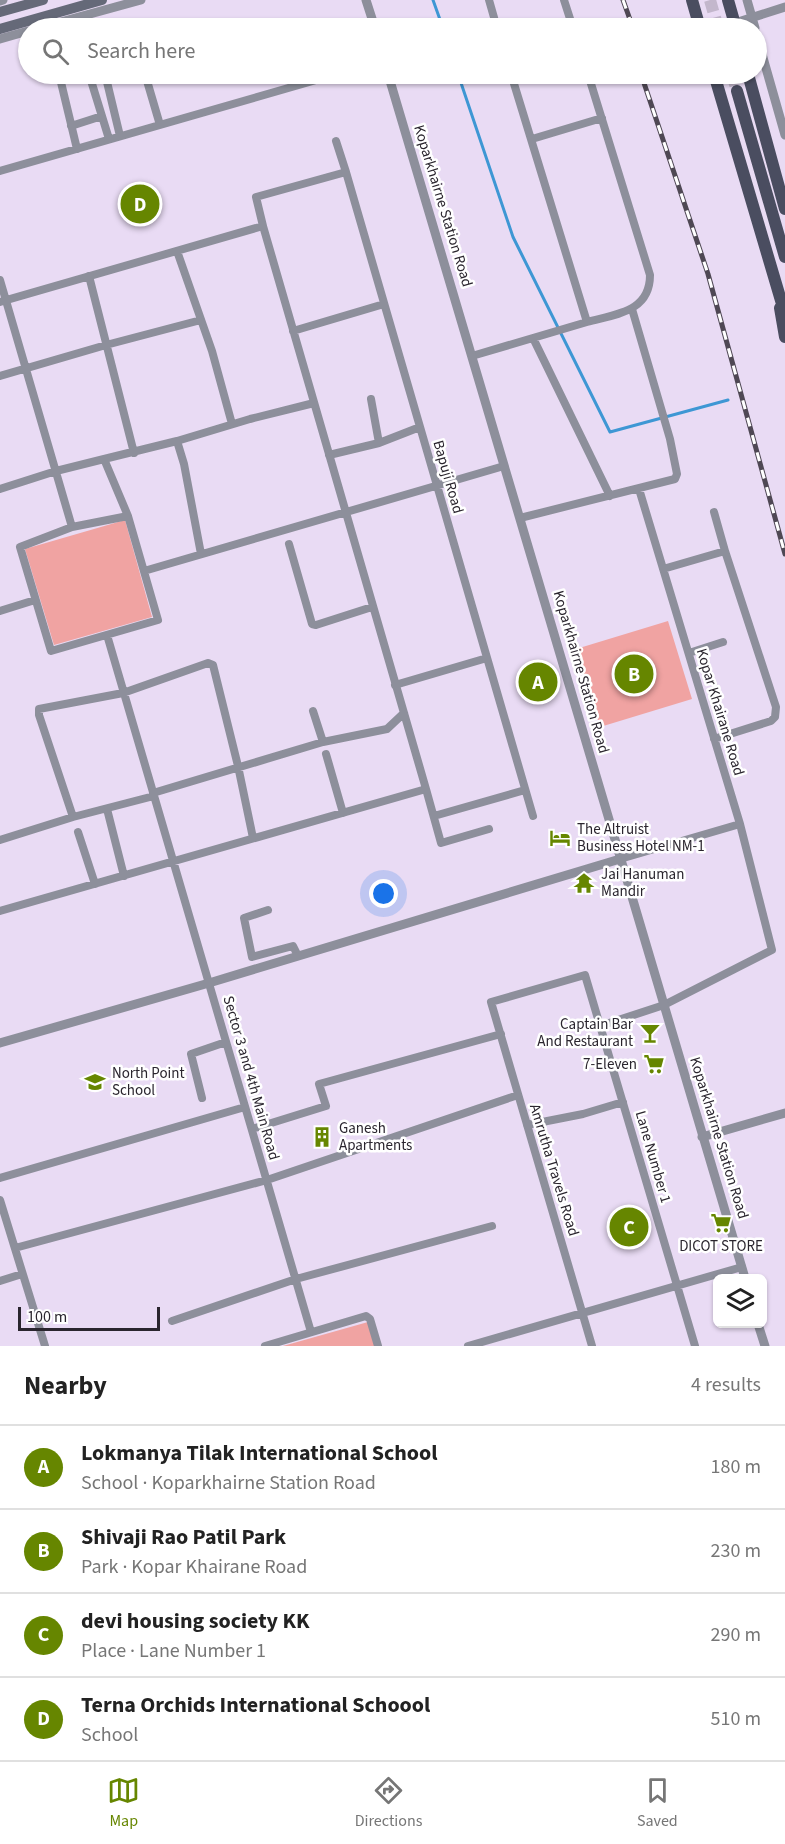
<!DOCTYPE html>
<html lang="en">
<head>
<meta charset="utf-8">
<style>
  body { margin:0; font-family:"Source Sans 3",sans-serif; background:#f2f2f2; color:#222 }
  .controls { position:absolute; right:18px; bottom:18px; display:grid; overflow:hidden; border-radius:9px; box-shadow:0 2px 4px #0004 }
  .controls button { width:54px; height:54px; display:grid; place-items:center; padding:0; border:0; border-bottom:2px solid #e0e0e0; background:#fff; color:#222; font:30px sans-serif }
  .scale { position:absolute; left:18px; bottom:15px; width:142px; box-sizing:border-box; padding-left:6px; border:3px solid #2a252e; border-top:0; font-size:16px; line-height:21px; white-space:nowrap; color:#2a252e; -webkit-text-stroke:4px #fff; paint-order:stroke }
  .you { position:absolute; left:384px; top:894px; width:21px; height:21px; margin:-15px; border:4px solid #fff; border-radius:50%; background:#1a73e8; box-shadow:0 0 0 9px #1a73e833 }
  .badge { display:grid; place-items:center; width:39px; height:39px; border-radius:50%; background:#668600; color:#fff; font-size:20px; font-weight:700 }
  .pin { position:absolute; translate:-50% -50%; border:3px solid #fff; box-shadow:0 2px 6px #0006 }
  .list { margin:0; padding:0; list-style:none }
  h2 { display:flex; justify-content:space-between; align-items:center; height:78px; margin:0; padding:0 24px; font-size:26px }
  h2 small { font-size:20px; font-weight:400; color:#767676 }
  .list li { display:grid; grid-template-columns:39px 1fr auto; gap:18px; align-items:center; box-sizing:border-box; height:84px; padding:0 24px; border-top:2px solid #e0e0e0 }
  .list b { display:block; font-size:22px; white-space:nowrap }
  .list p { margin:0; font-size:20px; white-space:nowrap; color:#767676 }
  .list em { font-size:20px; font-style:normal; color:#767676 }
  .icon { flex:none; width:33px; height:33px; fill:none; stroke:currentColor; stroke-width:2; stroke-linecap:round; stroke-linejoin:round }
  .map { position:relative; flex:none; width:785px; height:1346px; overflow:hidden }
  .search { position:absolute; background:#fff; box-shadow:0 2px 4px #0004; left:18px; right:18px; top:18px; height:66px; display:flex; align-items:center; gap:15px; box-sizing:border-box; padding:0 21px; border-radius:33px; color:#767676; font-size:22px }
  .sheet { height:414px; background:#fff }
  nav { display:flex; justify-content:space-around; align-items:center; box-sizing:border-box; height:84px; border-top:2px solid #e0e0e0; background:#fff; font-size:16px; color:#767676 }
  nav a { display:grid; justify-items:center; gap:3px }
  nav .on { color:#668600 }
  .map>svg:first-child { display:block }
  .green { fill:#f0a3a2 }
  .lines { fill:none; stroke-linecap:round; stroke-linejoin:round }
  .stream { stroke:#3e97d4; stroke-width:3 }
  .primary-tunnel { stroke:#c3b7cc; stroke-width:12; stroke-dasharray:12 6; stroke-linecap:butt }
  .minor { stroke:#8d8f9b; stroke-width:8 }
  .tertiary { stroke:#8d8f9b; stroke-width:9 }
  .secondary { stroke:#656978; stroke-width:10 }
  .primary { stroke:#4a4d60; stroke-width:12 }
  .rail-casing { stroke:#4f4854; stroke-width:5 }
  .rail { stroke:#fff; stroke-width:3; stroke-dasharray:9; stroke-linecap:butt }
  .labels { text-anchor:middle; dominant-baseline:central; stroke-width:5; stroke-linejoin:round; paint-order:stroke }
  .street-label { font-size:15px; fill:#2a252e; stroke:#fff }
  .poi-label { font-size:15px; fill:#2a252e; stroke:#fff; text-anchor:start }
</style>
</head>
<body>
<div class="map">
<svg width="785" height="1346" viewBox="0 0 785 1346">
  <rect width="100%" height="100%" fill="#e9dbf4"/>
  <!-- green -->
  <path class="green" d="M125,520L152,617L54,645L25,549Z
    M668,621L692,699L600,727L576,649Z
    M368,1322L375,1346H283Z"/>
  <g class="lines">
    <!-- stream -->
    <path class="stream" d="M433,0L443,28
      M458,74L513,237L610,432L728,400"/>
    <!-- primary-tunnel -->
    <path class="primary-tunnel" d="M710,0L718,28
      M732,74L737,91"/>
    <!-- minor -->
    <path class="minor" d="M489,0L497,28
      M564,0L573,28
      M59,74L77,149
      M89,74L109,139
      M145,74L160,125
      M511,74L587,322C616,314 650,312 650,275L588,74
      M71,126L102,116
      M120,136L107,82L110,77L123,74
      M532,139L602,118
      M0,171L337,74
      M346,172L533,816
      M263,226L256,197L346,172L336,141
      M177,251L212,351L232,424
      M89,276L134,453
      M0,280L72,527
      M0,302L263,226L426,789L0,911
      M293,331L384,304
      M533,338L610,496
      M472,356L587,322
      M0,376L106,345L201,320
      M371,399L379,443
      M329,455L379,443L420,427
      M104,459L177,441
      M0,489L56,471L104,459L128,516
      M714,512L725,551
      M128,516L158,620L51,651L20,547L72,527Z
      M520,518L675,479L677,474L670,439L632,309
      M289,544L312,624L316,625L372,607
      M201,554L184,464L177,441L250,419L314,403
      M663,569L725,551L776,707L775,717L771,721L714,739
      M144,571L504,466
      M0,611L35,600
      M107,635L311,1332
      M689,653L723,642
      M395,685L487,658
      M313,711L323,742
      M326,754L343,813
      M426,789L441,843L489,829
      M153,793L323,742L387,729L404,713
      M107,809L124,876
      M434,816L525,790
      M73,817L39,715V709L123,693L208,663L213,665L238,766L253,838
      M78,832L95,884
      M0,840L73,817L154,796
      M620,859L740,824L639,489
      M268,910L244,918L252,957L293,946L298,956
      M600,1026L664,1005L772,950L740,824
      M202,1098L191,1054L226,1042
      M527,1125L583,1114L623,1102
      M252,1129L326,1106L319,1084L501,1034
      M0,1178L245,1107
      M0,1200L45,1346
      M15,1248L267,1180L518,1095
      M0,1281L22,1274
      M172,1321L296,1279L492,1226
      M265,1346L366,1316L370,1319L378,1346
      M468,1346L742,1267
      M592,1346L491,1002L585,975L695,1346"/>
    <!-- tertiary -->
    <path class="tertiary" d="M366,0L375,28
      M747,0L755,28
      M0,1L3,0
      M735,23L785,7
      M39,28L141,0
      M756,33L785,135
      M0,39L28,31
      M388,74L745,1278
      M0,1043L209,983L620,859
      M702,1137L785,1113
      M758,1324L765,1346"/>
    <!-- secondary -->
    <path class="secondary" d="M0,12L43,0
      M0,29L102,0"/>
    <!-- primary -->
    <path class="primary" d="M692,0L700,28
      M728,0L736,28
      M714,74L785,314
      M748,74L785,209
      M737,91L785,257
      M780,308L785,337"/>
    <!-- rail casing -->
    <g class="rail-casing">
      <path id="rail" d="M623,0L633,28
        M641,74L708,274L785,554"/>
    </g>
    <!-- rail -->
    <use href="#rail" class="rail"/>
  </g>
  <!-- icons -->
  <defs>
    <g id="hotel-bare" transform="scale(1.62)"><path d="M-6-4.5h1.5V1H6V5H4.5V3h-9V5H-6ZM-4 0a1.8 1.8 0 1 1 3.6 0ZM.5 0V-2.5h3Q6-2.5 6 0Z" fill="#668600" stroke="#fff" stroke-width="2.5" paint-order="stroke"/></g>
    <g id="temple-bare" transform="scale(1.62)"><path d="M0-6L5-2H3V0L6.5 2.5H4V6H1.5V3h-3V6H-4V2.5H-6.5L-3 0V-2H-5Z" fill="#668600" stroke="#fff" stroke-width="2.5" paint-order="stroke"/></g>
    <g id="bar-bare" transform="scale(1.62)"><path d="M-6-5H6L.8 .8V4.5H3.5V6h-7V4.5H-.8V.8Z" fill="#668600" stroke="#fff" stroke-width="2.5" paint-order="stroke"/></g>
    <g id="supermarket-bare" transform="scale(1.62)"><path d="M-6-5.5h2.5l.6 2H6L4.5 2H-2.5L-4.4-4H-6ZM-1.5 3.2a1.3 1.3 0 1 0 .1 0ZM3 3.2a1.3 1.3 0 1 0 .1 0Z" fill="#668600" stroke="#fff" stroke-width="2.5" paint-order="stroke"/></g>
    <g id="school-bare" transform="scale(1.62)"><path d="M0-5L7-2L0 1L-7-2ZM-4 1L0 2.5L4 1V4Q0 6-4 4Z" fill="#668600" stroke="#fff" stroke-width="2.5" paint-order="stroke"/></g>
    <g id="building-bare" transform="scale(1.62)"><path d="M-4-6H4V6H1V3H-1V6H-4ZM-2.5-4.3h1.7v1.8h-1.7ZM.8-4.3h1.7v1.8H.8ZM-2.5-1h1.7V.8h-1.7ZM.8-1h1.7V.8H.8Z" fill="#668600" stroke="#fff" stroke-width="2.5" paint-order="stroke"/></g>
  </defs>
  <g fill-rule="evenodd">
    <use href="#hotel-bare" x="560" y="838"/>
    <use href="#temple-bare" x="584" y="883"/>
    <use href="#bar-bare" x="650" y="1033"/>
    <use href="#supermarket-bare" x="654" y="1064"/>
    <use href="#school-bare" x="95" y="1082"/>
    <use href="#building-bare" x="322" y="1137"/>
    <use href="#supermarket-bare" x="721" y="1223"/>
  </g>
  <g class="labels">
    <!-- street labels -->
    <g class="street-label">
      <text transform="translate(443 206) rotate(73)">Koparkhairne Station Road</text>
      <text transform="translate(448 477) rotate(74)">Bapuji Road</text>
      <text transform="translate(581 672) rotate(74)">Koparkhairne Station Road</text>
      <text transform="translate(720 712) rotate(73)">Kopar Khairane Road</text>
      <text transform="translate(251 1078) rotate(74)">Sector 3 and 4th Main Road</text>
      <text transform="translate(719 1138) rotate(73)">Koparkhairne Station Road</text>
      <text transform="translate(653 1157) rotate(74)">Lane Number 1</text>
      <text transform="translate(554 1170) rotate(73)">Amrutha Travels Road</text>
    </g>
    <!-- poi labels -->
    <g class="poi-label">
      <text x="577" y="829">The Altruist<tspan x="577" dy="17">Business Hotel NM-1</tspan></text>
      <text x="601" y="874">Jai Hanuman<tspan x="601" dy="17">Mandir</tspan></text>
      <text x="633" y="1024" text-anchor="end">Captain Bar<tspan x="633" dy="17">And Restaurant</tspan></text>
      <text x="637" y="1064" text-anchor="end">7-Eleven</text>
      <text x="112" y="1073">North Point<tspan x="112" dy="17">School</tspan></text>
      <text x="339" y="1128">Ganesh<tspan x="339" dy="17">Apartments</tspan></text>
      <text x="721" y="1246" text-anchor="middle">DICOT STORE</text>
    </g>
  </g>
</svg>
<div class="controls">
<button><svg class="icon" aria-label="layers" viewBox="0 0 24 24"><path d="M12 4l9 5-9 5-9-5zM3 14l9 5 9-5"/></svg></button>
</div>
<div class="scale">100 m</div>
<div class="you"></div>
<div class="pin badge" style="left:538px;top:682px">A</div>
<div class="pin badge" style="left:634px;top:674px">B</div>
<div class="pin badge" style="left:629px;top:1227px">C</div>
<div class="pin badge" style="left:140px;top:204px">D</div>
<div class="search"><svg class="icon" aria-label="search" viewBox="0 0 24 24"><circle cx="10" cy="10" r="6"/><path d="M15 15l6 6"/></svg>Search here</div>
</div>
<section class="sheet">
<h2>Nearby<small>4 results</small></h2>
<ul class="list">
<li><span class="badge">A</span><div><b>Lokmanya Tilak International School</b><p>School · Koparkhairne Station Road</p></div><em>180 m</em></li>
<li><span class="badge">B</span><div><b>Shivaji Rao Patil Park</b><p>Park · Kopar Khairane Road</p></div><em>230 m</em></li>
<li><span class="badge">C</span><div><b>devi housing society KK</b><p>Place · Lane Number 1</p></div><em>290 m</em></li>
<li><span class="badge">D</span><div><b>Terna Orchids International Schoool</b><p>School</p></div><em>510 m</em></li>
</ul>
</section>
<nav>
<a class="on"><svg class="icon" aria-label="map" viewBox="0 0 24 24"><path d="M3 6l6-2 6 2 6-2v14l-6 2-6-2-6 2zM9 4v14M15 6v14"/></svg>Map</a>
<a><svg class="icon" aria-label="directions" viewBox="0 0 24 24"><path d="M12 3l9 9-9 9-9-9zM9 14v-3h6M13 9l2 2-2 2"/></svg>Directions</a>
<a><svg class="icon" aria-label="saved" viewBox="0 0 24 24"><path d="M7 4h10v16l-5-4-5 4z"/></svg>Saved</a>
</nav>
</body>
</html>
